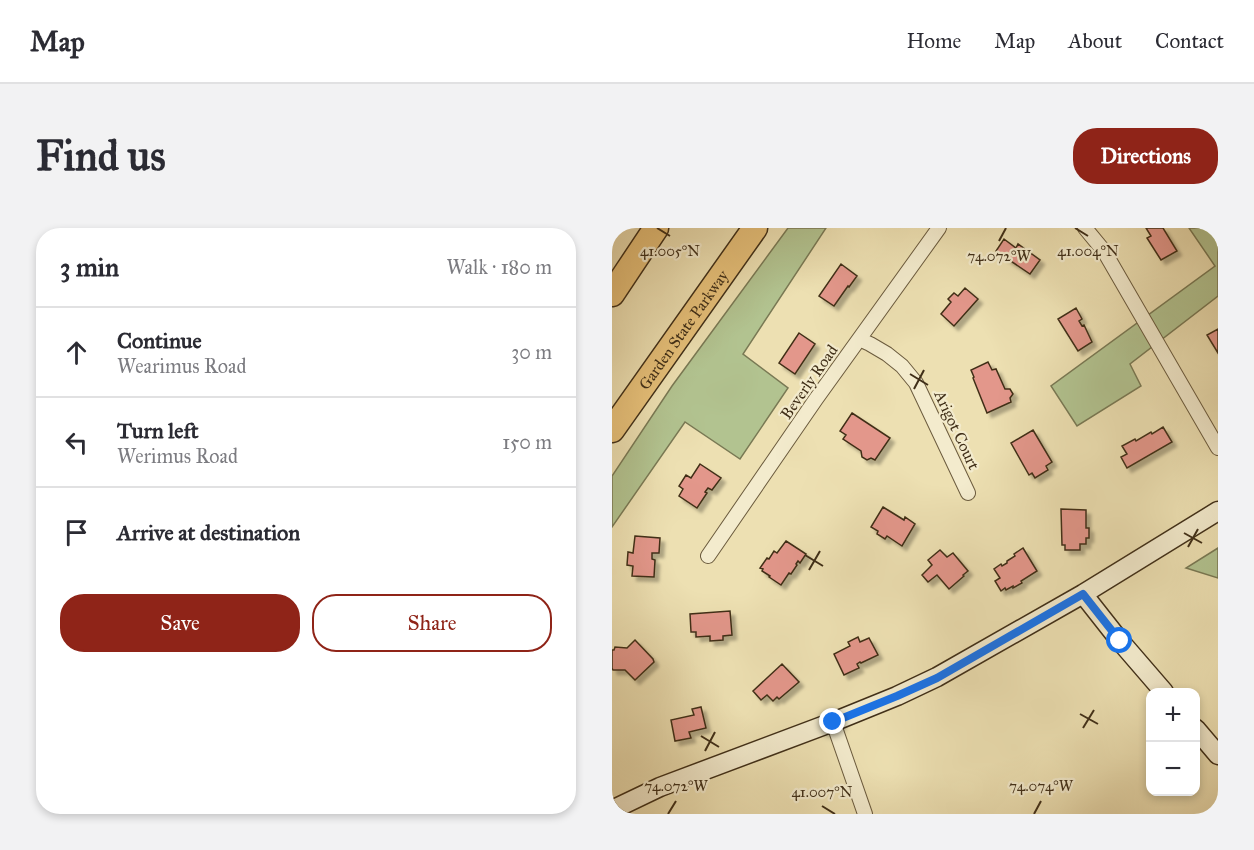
<!DOCTYPE html>
<html lang="en">
<head>
<meta charset="utf-8">
<style>
  body { margin:0; font-family:"IM FELL Great Primer",serif; background:#f2f2f3; color:#2b2b33 }
  .controls { position:absolute; right:18px; bottom:18px; display:grid; overflow:hidden; border-radius:12px; box-shadow:0 3px 9px #0003 }
  .controls button { width:54px; height:54px; display:grid; place-items:center; padding:0; border:0; border-bottom:2px solid #e1e1e2; background:#fff; color:#2b2b33; font:30px sans-serif }
  .stop { position:absolute; width:18px; height:18px; margin:-14px; border:4px solid #1a73e8; border-radius:50%; background:#fff }
  .stop.end { background:#1a73e8; border-color:#fff; box-shadow:0 2px 6px #0008 }
  .list { margin:0; padding:0; list-style:none }
  h2 { display:flex; justify-content:space-between; align-items:center; height:78px; margin:0; padding:0 24px; font-size:26px }
  h2 small { font-size:20px; font-weight:400; color:#7c7c81 }
  .list li { display:grid; grid-template-columns:39px 1fr auto; gap:18px; align-items:center; box-sizing:border-box; height:90px; padding:0 24px; border-top:2px solid #e1e1e2 }
  .list b { display:block; font-size:22px; white-space:nowrap }
  .list p { margin:0; font-size:20px; white-space:nowrap; color:#7c7c81 }
  .list em { font-size:20px; font-style:normal; color:#7c7c81 }
  .actions { display:flex; gap:12px; padding:18px 24px }
  .actions a { flex:1; padding:14px 0; border:2px solid #8f2418; border-radius:24px; text-align:center; font-size:21px; color:#8f2418 }
  .actions .main { background:#8f2418; color:#fff }
  .icon { flex:none; width:33px; height:33px; fill:none; stroke:currentColor; stroke-width:2; stroke-linecap:round; stroke-linejoin:round }
  .map { position:relative; flex:none; width:606px; height:586px; overflow:hidden; border-radius:24px }
  header { display:flex; align-items:center; gap:36px; box-sizing:border-box; height:84px; padding:0 30px; background:#fff; border-bottom:2px solid #e1e1e2 }
  header strong { font-size:28px }
  nav { display:flex; gap:33px; margin-inline-start:auto; font-size:21px }
  .intro { display:flex; align-items:center; justify-content:space-between; box-sizing:border-box; height:144px; padding:0 36px }
  h1 { margin:0; font-size:42px }
  .button { padding:15px 27px; border-radius:24px; background:#8f2418; color:#fff; font-size:21px; font-weight:700 }
  main { display:flex; gap:36px; padding:0 36px }
  aside { flex:1; background:#fff; border-radius:24px; box-shadow:0 3px 9px #0003 }
  .map>svg:first-child { display:block }
  .green { fill:#b2c390; stroke:#797954; stroke-width:1.5 }
  .building { fill:#e3978b; stroke:#402f18; stroke-width:1.5; filter:url(#shadow) }
  .lines { fill:none; stroke-linecap:round; stroke-linejoin:round }
  .street-casing { stroke:#6b5b3e; stroke-width:16 }
  .secondary-casing { stroke:#402f18; stroke-width:21 }
  .highway-casing { stroke:#402f18; stroke-width:27 }
  .street { stroke:#f3ebcd; stroke-width:14 }
  .secondary { stroke:#f3ebcd; stroke-width:18 }
  .highway { stroke:#e6c079; stroke-width:24 }
  .route { stroke:#1a73e8; stroke-width:8 }
  .ticks { fill:none; stroke:#402f18; stroke-width:2 }
  .labels { text-anchor:middle; dominant-baseline:central; stroke-width:4.5; stroke-linejoin:round; paint-order:stroke }
  .street-label { font-size:16px; fill:#402f18; stroke:#f3ebcd }
  .ticks-label { font-size:15px; text-anchor:middle; fill:#402f18; stroke:#f3ebcd; stroke-width:4.5; stroke-linejoin:round; paint-order:stroke }
</style>
</head>
<body>
<header>
<strong>Map</strong>
<nav><a>Home</a><a>Map</a><a>About</a><a>Contact</a></nav>
</header>
<div class="intro"><h1>Find us</h1><a class="button">Directions</a></div>
<main>
<aside>
<h2>3 min<small>Walk · 180 m</small></h2>
<ul class="list">
<li><svg class="icon" aria-label="ahead" viewBox="0 0 24 24"><path d="M12 20V5M6 11l6-6 6 6"/></svg><div><b>Continue</b><p>Wearimus Road</p></div><em>30 m</em></li>
<li><svg class="icon" aria-label="left" viewBox="0 0 24 24"><path d="M17 20v-9H6M10 6l-5 5 5 5"/></svg><div><b>Turn left</b><p>Werimus Road</p></div><em>150 m</em></li>
<li><svg class="icon" aria-label="arrive" viewBox="0 0 24 24"><path d="M6 21V4h12l-3 4 3 4H6"/></svg><div><b>Arrive at destination</b></div></li>
</ul>
<div class="actions"><a class="main">Save</a><a>Share</a></div>
</aside>
<div class="map">
<svg width="606" height="586" viewBox="0 0 606 586">
  <defs>
    <filter id="shadow"><feDropShadow dx="4.5" dy="4.5" stdDeviation="1.5" flood-color="#0004"/></filter>
  </defs>
  <rect width="100%" height="100%" fill="#ede0b2"/>
  <filter id="stains"><feTurbulence type="fractalNoise" baseFrequency=".00333" numOctaves="4"/><feColorMatrix values="0 0 0 0 .2 0 0 0 0 .09 0 0 0 0 .02 0 0 0 .5 -.17"/></filter>
  <radialGradient id="worn" r=".72"><stop offset=".6" stop-color="#630" stop-opacity="0"/><stop offset="1" stop-color="#630" stop-opacity=".3"/></radialGradient>
  <!-- green -->
  <path class="green" d="M176,0H214L131,126L176,160L128,231L73,194L0,299V248L60,158Z
    M577,0H606V68L518,136L529,158L465,198L439,158L603,38Z
    M606,320V350L574,340Z"/>
  <!-- building -->
  <path class="building" d="M534,0H551L565,23L549,32L535,10L539,8Z
    M392,11L404,20L406,16L428,32L418,46L384,23Z
    M229,36L245,48L237,59L236,58L222,78L207,68Z
    M353,60L366,71L342,98L329,86L339,74L336,71L342,65L346,68Z
    M464,80L470,91L467,93L470,98L472,97L480,114L466,123L446,91Z
    M606,101V125L595,107Z
    M187,105L203,116L183,146L167,135Z
    M376,134L380,142L384,141L393,161H398L401,166L398,170L399,174L375,185L361,150L362,149L359,142Z
    M240,185L278,210L263,232L259,230L255,232L250,229L249,223L231,211L234,207L228,203Z
    M551,199L560,214L515,240L509,229L515,226L510,218L523,211L524,213L539,204L540,206Z
    M421,202L440,234L434,238L436,242L423,250L420,245L417,247L399,215Z
    M88,236L109,250L100,262L96,260L93,264L95,265L85,280L67,268L71,261L67,258L74,247L79,250Z
    M271,279L292,292L293,289L303,296L290,318L275,308L273,311L265,306L266,303L259,299Z
    M449,281L474,282V300H477V310H474V316H468V322H453V317H450Z
    M23,308L48,310L47,325H40V331L43,332L42,349L20,348L21,338L15,337L16,324L21,325Z
    M174,313L194,326L188,335L186,333L184,336L185,337L179,346L177,345L169,357L157,349L158,348L150,343L151,341L148,340L155,330L157,331L162,323L165,325Z
    M411,320L425,343L409,353L410,355L401,360V358L394,362L393,360L389,363L383,353L388,350L382,341L389,336L390,338L395,335V333L403,328L402,326Z
    M328,322L335,329L341,325L356,343L351,347L352,348L337,361L325,347L316,354L310,347L320,337L316,332Z
    M118,383L120,407L111,408V412L98,413V408L84,409V404H79L78,386Z
    M246,409L248,414L257,410L266,427L249,435L248,434L245,436L247,440L232,447L222,426L238,418L236,414Z
    M23,412L41,431L42,434L23,452L13,442H1L0,440V422H2L3,419L15,420Z
    M170,436L187,454L167,471L165,469L161,473L155,467L149,472L141,463Z
    M89,479L94,500L77,504L79,510L63,513L59,492L82,487L80,481Z"/>
  <g class="lines">
    <!-- street casing -->
    <g class="street-casing">
      <path id="street" d="M473,0L492,23L606,220
        M247,111L258,116L275,126L290,138L304,155L356,265
        M96,328L204,171L327,0
        M221,494L253,586"/>
    </g>
    <!-- secondary casing -->
    <g class="secondary-casing">
      <path id="secondary" d="M471,366L508,413L552,464
        M584,501L606,527
        M0,582L48,559L221,494L285,468L325,449L471,366L606,283"/>
    </g>
    <!-- highway casing -->
    <g class="highway-casing">
      <g id="highway">
        <path d="M0,66L44,0"/>
        <path id="s1" d="M0,202L143,0"/>
      </g>
    </g>
    <!-- street -->
    <use href="#street" class="street"/>
    <!-- secondary -->
    <use href="#secondary" class="secondary"/>
    <!-- highway -->
    <use href="#highway" class="highway"/>
  </g>
  <g class="lines">
    <!-- route -->
    <path class="route" d="M221,494L285,468L325,450L471,366L508,413"/>
  </g>
  <!-- ticks -->
  <path class="ticks" d="M45,0L58,8M463,0L476,8M387,13L394,0M298,146L316,157M302,161L312,142M572,305L590,315M576,319L586,301M193,327L211,338M197,342L208,323M468,486L486,496M471,500L482,482M89,508L107,519M93,523L103,504M210,578L223,586M56,586L64,573M422,586L429,573"/>
  <g class="labels">
    <!-- street labels -->
    <g class="street-label">
      <text stroke="none"><textPath href="#s1" startOffset="123">Garden State Parkway</textPath></text>
      <text transform="translate(197 154) rotate(-55)">Beverly Road</text>
      <text transform="translate(345 202) rotate(65)">Arigot Court</text>
    </g>
  </g>
  <g class="ticks-label">
    <text x="58" y="28">41.005°N</text>
    <text x="476" y="28">41.004°N</text>
    <text x="387" y="33">74.072°W</text>
    <text x="64" y="563">74.072°W</text>
    <text x="429" y="563">74.074°W</text>
    <text x="210" y="569">41.007°N</text>
  </g>
  <rect width="100%" height="100%" filter="url(#stains)"/>
  <rect width="100%" height="100%" fill="url(#worn)"/>
</svg>
<div class="controls">
<button>+</button>
<button>−</button>
</div>
<div class="stop" style="left:508px;top:413px"></div>
<div class="stop end" style="left:221px;top:494px"></div>
</div>
</main>
</body>
</html>
